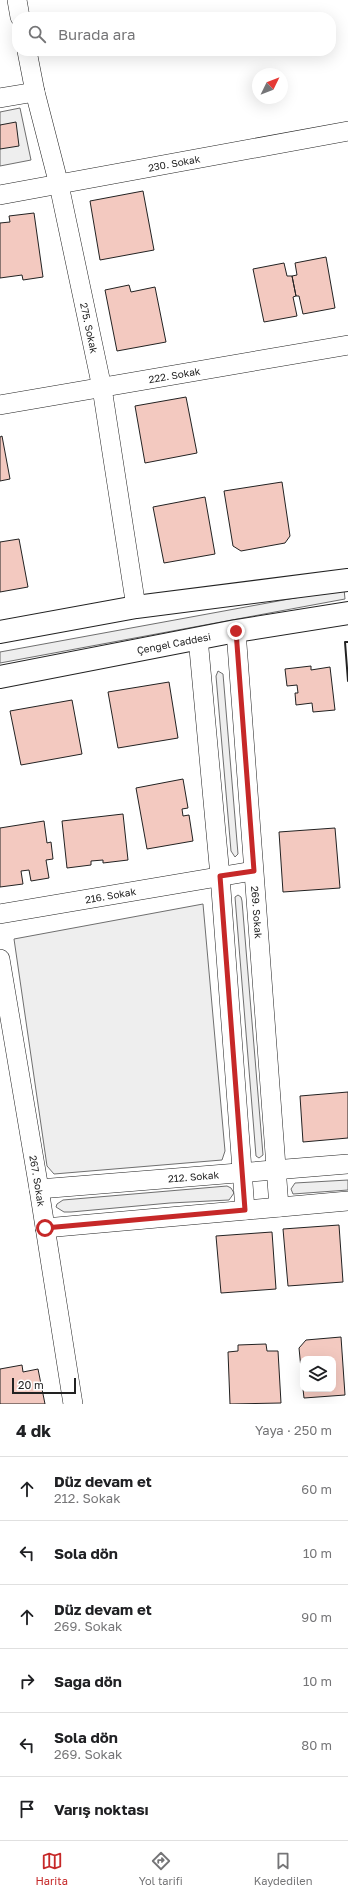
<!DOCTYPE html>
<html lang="tr">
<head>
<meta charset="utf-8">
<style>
  body { margin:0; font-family:"Golos Text",sans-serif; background:#f2f2f2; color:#202124 }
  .controls { position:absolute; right:12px; bottom:12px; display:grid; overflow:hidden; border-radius:8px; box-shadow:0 4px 16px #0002 }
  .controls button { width:36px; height:36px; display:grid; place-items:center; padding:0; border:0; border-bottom:1px solid #e0e0e0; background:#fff; color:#202124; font:20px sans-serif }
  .compass { position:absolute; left:252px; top:68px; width:36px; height:36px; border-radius:50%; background:#fff; box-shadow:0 4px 16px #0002; rotate:47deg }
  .scale { position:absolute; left:12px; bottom:10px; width:64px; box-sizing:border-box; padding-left:4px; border:2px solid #222; border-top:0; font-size:11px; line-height:14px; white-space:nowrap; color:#222; -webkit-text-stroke:3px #fff; paint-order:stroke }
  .stop { position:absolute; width:12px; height:12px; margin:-9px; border:3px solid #c62828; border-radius:50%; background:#fff }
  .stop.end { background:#c62828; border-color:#fff; box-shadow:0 1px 4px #0008 }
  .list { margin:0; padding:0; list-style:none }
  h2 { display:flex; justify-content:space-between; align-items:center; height:52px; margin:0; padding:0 16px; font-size:17px }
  h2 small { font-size:13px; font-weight:400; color:#757577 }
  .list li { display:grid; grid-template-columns:26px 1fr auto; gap:12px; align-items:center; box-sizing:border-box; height:64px; padding:0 16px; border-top:1px solid #e0e0e0 }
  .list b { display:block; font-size:15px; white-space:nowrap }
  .list p { margin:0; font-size:13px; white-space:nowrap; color:#757577 }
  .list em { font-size:13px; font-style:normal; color:#757577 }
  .icon { flex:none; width:22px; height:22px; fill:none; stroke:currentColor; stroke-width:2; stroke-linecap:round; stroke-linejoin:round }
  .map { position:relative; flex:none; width:348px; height:1404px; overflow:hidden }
  .search { position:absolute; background:#fff; box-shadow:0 4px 16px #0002; left:12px; right:12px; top:12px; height:44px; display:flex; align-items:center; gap:10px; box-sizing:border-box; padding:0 14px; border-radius:16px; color:#757577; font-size:15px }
  .sheet { height:436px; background:#fff }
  nav { display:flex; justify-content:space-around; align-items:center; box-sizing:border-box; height:56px; border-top:1px solid #e0e0e0; background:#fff; font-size:11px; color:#757577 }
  nav a { display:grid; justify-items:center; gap:2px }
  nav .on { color:#c62828 }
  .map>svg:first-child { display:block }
  .green { fill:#eee; stroke:#6f6f6f }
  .building { fill:#f3c9c0; stroke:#222 }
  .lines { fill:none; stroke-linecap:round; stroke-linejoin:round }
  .minor-casing { stroke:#222; stroke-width:20 }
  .secondary-casing { stroke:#222; stroke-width:24 }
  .minor { stroke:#fff; stroke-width:19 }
  .secondary { stroke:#fff; stroke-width:22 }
  .wall { stroke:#222; stroke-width:2 }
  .route { stroke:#c62828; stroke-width:5 }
  .labels { text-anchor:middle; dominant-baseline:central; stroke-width:3; stroke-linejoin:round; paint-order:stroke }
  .street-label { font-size:10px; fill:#222; stroke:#fff }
</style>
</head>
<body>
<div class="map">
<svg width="348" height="1404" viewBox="0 0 348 1404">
  <rect width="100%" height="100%" fill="#fff"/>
  <!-- green -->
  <path class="green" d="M20,108L31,160L0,166V112Z
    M344,589L345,599L0,663V652Z
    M218,671L223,674L238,854L235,857L231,851L216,676Z
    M238,895L241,897L242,901L263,1155L259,1158L256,1156L235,897Z
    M203,904L225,1151L222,1160L54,1174L47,1166L14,939Z
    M348,1180V1190L293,1194L291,1189L295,1183Z
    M227,1186L231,1188L234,1193L229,1200L170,1203L71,1212H64L56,1207L57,1204L63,1200Z"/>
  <!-- building -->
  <path class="building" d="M16,122L19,146L0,149V125Z
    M143,191L154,250L100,260L90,201Z
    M34,213L43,277L23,280L22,275L0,278V223L10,222L9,216Z
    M326,257L335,308L303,314L299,296H296L292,276L297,275L295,263Z
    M284,263L287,276H292L296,296L293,297L297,316L264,322L253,269Z
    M129,285L131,292L155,287L166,342L117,351L105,290Z
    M186,397L197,453L145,463L135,406Z
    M2,436L10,479L0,481V437Z
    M282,482L290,536L285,543L241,551L233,546L224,491Z
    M205,497L215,554L164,563L153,507Z
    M19,539L28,587L0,592V542Z
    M311,666V670L330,667L335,710L313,712L312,703L296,705L295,693H298L297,685L287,686L285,669Z
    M169,682L178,738L118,748L108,692Z
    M72,700L82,754L21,765L10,711Z
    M183,779L188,808L182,809L183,816L189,815L193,841L147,849L136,788Z
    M123,814L128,860L103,863V860L91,861V865L67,868L62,821Z
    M44,821L47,843L51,842L53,859L46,860L49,878L31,881L29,870L21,871L23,884L0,887V828Z
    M335,828L340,888L283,892L279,832Z
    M348,1092V1138L303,1142L300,1096Z
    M339,1225L343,1282L288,1286L283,1229Z
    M272,1232L276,1289L221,1293L216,1236Z
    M341,1337L345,1395L304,1398L303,1389H333V1359H303V1389L299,1348L306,1340Z
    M266,1344L267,1351H278L281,1403L230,1404L228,1352L238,1351V1345Z
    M22,1365L23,1372L38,1369L45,1404H0V1369Z"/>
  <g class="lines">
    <!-- minor casing -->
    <g class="minor-casing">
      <g id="minor">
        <path d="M17,0L20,17"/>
        <path id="s1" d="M27,51L35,92L59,185L102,388L136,607"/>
        <path d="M0,98L35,92"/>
        <path id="s2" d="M0,195L348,131"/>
        <path id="s3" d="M0,405L348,345"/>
        <path id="s4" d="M236,631L279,1207"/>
        <path d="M198,638L220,876L245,1210"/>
        <path id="s5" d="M0,914L253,871"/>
        <path id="s6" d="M0,959L39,1189L73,1404"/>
        <path id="s7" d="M39,1189L348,1164"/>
        <path d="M45,1228L348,1201"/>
      </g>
    </g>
    <!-- secondary casing -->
    <g class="secondary-casing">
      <g id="secondary">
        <path d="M0,632L136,607L348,580"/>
        <path id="s8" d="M0,677L236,631L348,613"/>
      </g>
    </g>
    <!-- minor -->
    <use href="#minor" class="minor"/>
    <!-- secondary -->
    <use href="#secondary" class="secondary"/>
    <!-- wall -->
    <path class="wall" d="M348,642H345L348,681"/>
  </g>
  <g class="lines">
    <!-- route -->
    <path class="route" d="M45,1228L245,1210L220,876L254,871L236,631"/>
  </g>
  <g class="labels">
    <!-- street labels -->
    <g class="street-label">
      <text stroke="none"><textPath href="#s2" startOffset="177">230. Sokak</textPath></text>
      <text stroke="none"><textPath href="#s1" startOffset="284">275. Sokak</textPath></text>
      <text stroke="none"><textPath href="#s3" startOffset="177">222. Sokak</textPath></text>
      <text stroke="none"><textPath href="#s8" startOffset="177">Çengel Caddesi</textPath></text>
      <text stroke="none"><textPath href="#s5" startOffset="112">216. Sokak</textPath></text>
      <text stroke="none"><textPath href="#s4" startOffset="282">269. Sokak</textPath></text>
      <text stroke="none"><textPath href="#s7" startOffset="155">212. Sokak</textPath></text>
      <text stroke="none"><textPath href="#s6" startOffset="225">267. Sokak</textPath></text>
    </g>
  </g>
</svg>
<div class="controls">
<button><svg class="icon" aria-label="layers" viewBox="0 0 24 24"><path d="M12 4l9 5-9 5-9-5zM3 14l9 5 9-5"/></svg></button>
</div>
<svg class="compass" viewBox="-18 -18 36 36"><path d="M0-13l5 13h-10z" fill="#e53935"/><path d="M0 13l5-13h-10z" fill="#757577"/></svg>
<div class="scale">20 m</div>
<div class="stop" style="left:45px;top:1228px"></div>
<div class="stop end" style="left:236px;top:631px"></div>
<div class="search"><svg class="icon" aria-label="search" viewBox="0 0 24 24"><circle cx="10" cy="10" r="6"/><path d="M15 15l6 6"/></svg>Burada ara</div>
</div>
<section class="sheet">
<h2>4 dk<small>Yaya · 250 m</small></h2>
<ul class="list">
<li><svg class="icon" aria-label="ahead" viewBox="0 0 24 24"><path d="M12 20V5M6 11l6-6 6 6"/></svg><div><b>Düz devam et</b><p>212. Sokak</p></div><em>60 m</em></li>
<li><svg class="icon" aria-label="left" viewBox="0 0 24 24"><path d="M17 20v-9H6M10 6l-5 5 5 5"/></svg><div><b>Sola dön</b></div><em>10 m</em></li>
<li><svg class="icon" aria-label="ahead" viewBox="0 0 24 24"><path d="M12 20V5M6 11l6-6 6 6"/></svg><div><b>Düz devam et</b><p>269. Sokak</p></div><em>90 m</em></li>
<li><svg class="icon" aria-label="right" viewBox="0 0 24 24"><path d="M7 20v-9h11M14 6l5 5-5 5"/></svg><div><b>Sağa dön</b></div><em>10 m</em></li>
<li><svg class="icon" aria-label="left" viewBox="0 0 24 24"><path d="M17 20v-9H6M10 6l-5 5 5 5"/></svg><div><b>Sola dön</b><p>269. Sokak</p></div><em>80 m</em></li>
<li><svg class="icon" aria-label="arrive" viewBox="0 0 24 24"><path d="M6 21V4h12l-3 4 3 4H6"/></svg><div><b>Varış noktası</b></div></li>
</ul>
</section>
<nav>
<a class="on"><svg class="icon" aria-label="map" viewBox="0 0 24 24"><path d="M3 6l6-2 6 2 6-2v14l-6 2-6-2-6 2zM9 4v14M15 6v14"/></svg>Harita</a>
<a><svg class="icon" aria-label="directions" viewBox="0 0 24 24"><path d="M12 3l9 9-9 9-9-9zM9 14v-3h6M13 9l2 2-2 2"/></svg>Yol tarifi</a>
<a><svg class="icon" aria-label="saved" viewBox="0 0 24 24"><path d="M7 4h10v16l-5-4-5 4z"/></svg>Kaydedilen</a>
</nav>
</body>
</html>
